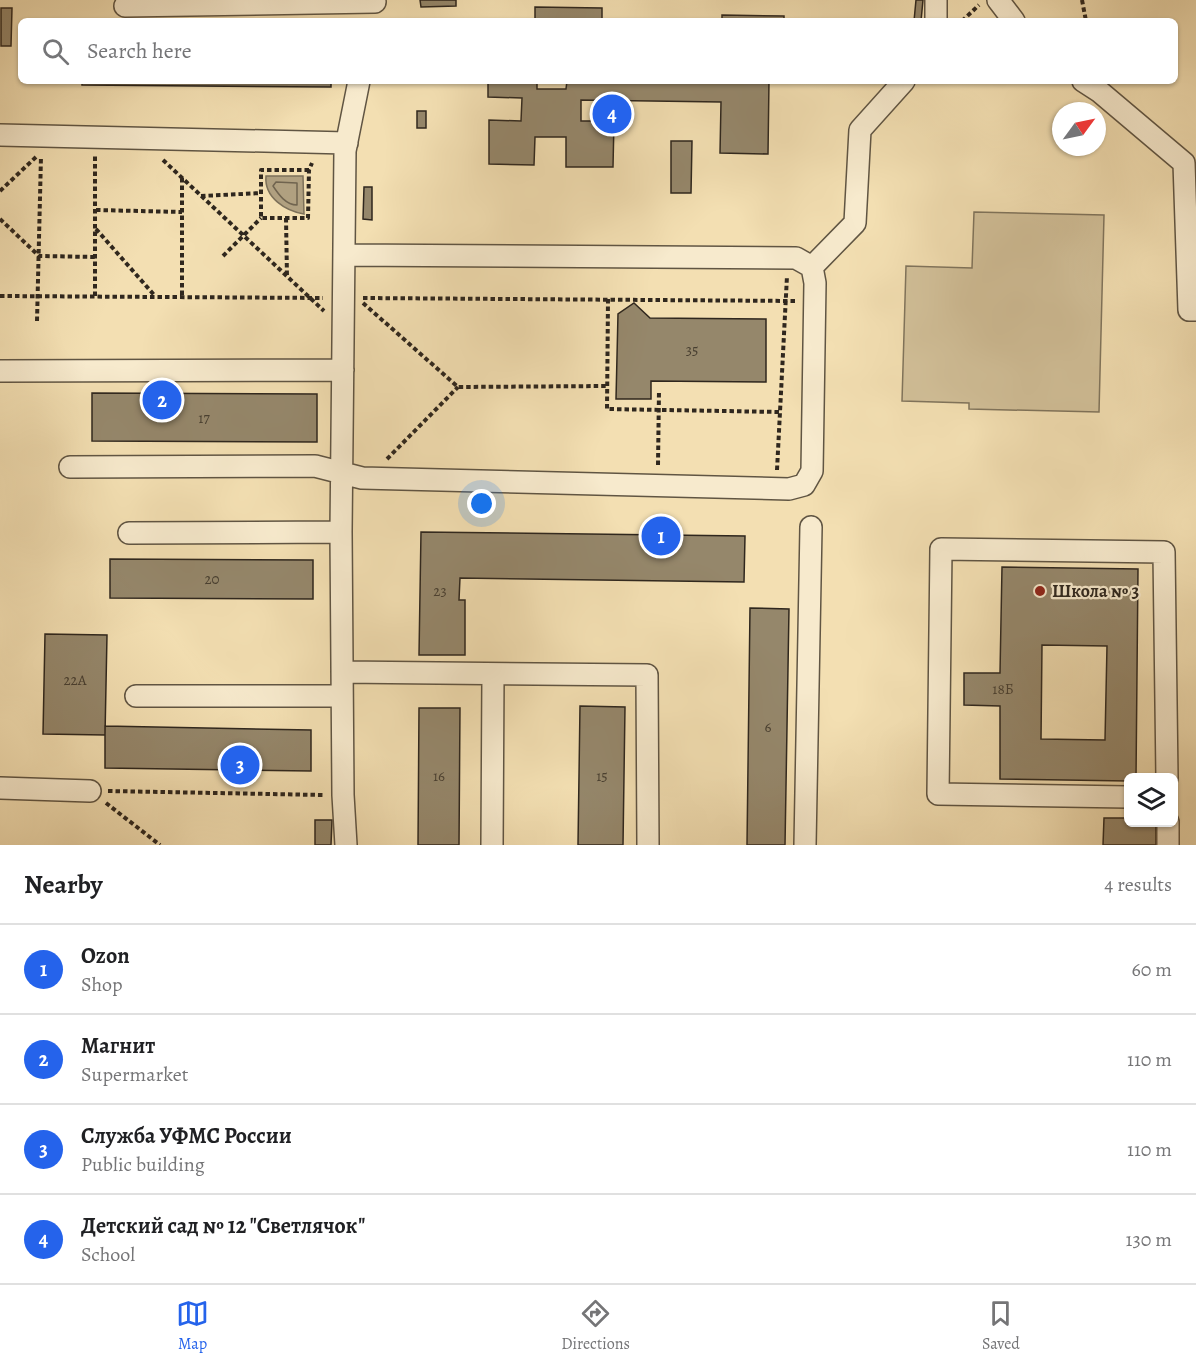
<!DOCTYPE html>
<html lang="en">
<head>
<meta charset="utf-8">
<style>
  body { margin:0; font-family:Alegreya,serif; background:#f2f2f2; color:#202124 }
  .controls { position:absolute; right:18px; bottom:18px; display:grid; overflow:hidden; border-radius:9px; box-shadow:0 2px 4px #0004 }
  .controls button { width:54px; height:54px; display:grid; place-items:center; padding:0; border:0; border-bottom:2px solid #e0e0e0; background:#fff; color:#202124; font:30px sans-serif }
  .compass { position:absolute; left:1052px; top:102px; width:54px; height:54px; border-radius:50%; background:#fff; box-shadow:0 2px 4px #0004; rotate:57deg }
  .you { position:absolute; left:482px; top:504px; width:21px; height:21px; margin:-15px; border:4px solid #fff; border-radius:50%; background:#1a73e8; box-shadow:0 0 0 9px #1a73e833 }
  .badge { display:grid; place-items:center; width:39px; height:39px; border-radius:50%; background:#2563eb; color:#fff; font-size:20px; font-weight:700 }
  .pin { position:absolute; translate:-50% -50%; border:3px solid #fff; box-shadow:0 2px 6px #0006 }
  .list { margin:0; padding:0; list-style:none }
  h2 { display:flex; justify-content:space-between; align-items:center; height:78px; margin:0; padding:0 24px; font-size:26px }
  h2 small { font-size:20px; font-weight:400; color:#757577 }
  .list li { display:grid; grid-template-columns:39px 1fr auto; gap:18px; align-items:center; box-sizing:border-box; height:90px; padding:0 24px; border-top:2px solid #e0e0e0 }
  .list b { display:block; font-size:22px; white-space:nowrap }
  .list p { margin:0; font-size:20px; white-space:nowrap; color:#757577 }
  .list em { font-size:20px; font-style:normal; color:#757577 }
  .icon { flex:none; width:33px; height:33px; fill:none; stroke:currentColor; stroke-width:2; stroke-linecap:round; stroke-linejoin:round }
  .map { position:relative; flex:none; width:1196px; height:845px; overflow:hidden }
  .search { position:absolute; background:#fff; box-shadow:0 2px 4px #0004; left:18px; right:18px; top:18px; height:66px; display:flex; align-items:center; gap:15px; box-sizing:border-box; padding:0 21px; border-radius:9px; color:#757577; font-size:22px }
  .sheet { height:438px; background:#fff }
  nav { display:flex; justify-content:space-around; align-items:center; box-sizing:border-box; height:84px; border-top:2px solid #e0e0e0; background:#fff; font-size:16px; color:#757577 }
  nav a { display:grid; justify-items:center; gap:3px }
  nav .on { color:#2563eb }
  .map>svg:first-child { display:block }
  .green { fill:#d2c099; stroke:#80745c; stroke-width:1.5 }
  .water { fill:#b0a080; stroke:#7c7059; stroke-width:1.5 }
  .lines { fill:none; stroke-linecap:round; stroke-linejoin:round }
  .shore { stroke:#70644f; stroke-width:1.5 }
  .building { fill:#95876b; stroke:#2f271e; stroke-width:1.5; fill-rule:evenodd }
  .minor-casing { stroke:#605543; stroke-width:24 }
  .path { stroke:#2f271e; stroke-width:4; stroke-dasharray:4.5 3; stroke-linecap:butt }
  .minor { stroke:#f7eacd; stroke-width:21 }
  .poi-dot { fill:#8f2418; stroke:#f7eacd; stroke-width:2 }
  .labels { text-anchor:middle; dominant-baseline:central; stroke-width:4.5; stroke-linejoin:round; paint-order:stroke }
  .number-label { font-size:15px; fill:#483f31 }
  .poi-label { font-size:18px; font-weight:bold; fill:#2f271e; stroke:#f7eacd; text-anchor:start }
</style>
</head>
<body>
<div class="map">
<svg width="1196" height="845" viewBox="0 0 1196 845">
  <rect width="100%" height="100%" fill="#f3dfb2"/>
  <filter id="stains"><feTurbulence type="fractalNoise" baseFrequency=".00333" numOctaves="4"/><feColorMatrix values="0 0 0 0 .2 0 0 0 0 .09 0 0 0 0 .02 0 0 0 .5 -.17"/></filter>
  <radialGradient id="worn" r=".72"><stop offset=".6" stop-color="#630" stop-opacity="0"/><stop offset="1" stop-color="#630" stop-opacity=".3"/></radialGradient>
  <!-- green -->
  <path class="green" d="M974,212L1104,215L1099,412L969,409V403L902,401L906,266L972,268Z"/>
  <!-- water -->
  <path class="water" d="M266,176H303L304,214C286,211 264,198 266,176Z"/>
  <g class="lines">
    <!-- shore -->
    <path class="shore" d="M276,182L297,183V205C286,205 279,195 273,186Z"/>
  </g>
  <!-- building -->
  <path class="building" d="M420,0H456V6L421,7Z
    M916,0H923L921,21H914Z
    M535,7L602,8V21H535Z
    M1,8H12L11,46H1Z
    M722,15L784,16V21H722Z
    M82,81H331V87L82,85Z
    M488,81H537V89H566L567,81H769L768,154L720,153L721,102L581,100V121H614L613,167H566V137H535L534,165L489,164V120L521,121L522,98L488,97Z
    M417,111H426V128H417Z
    M671,141H692L691,193H671Z
    M364,187H372V220L363,219Z
    M634,303L650,318L766,319V382L651,381V399H616L618,314Z
    M92,393L317,394V442L92,441Z
    M421,532L745,536L744,582L460,578L459,600H465V655H419Z
    M110,559L313,560V599L110,598Z
    M1002,567L1138,569L1136,778H1128V781L1000,779V706L964,705V673H1000ZM1042,645L1107,646L1105,740L1041,739Z
    M750,608L789,609L785,845H747Z
    M45,634L107,635L105,735L43,734Z
    M580,706L625,707L623,845H578Z
    M419,708H460L459,845H418Z
    M105,726L311,730V771L105,768Z
    M1104,818H1128V822H1156V845H1103Z
    M315,820H332L331,845H315Z"/>
  <g class="lines">
    <!-- minor casing -->
    <g class="minor-casing">
      <path id="minor" d="M936,0V21
        M998,0L1014,21
        M125,6L375,2
        M1083,81L1100,92L1184,163L1189,310H1196
        M0,135L347,143
        M812,267L855,223L860,130L904,81
        M0,371L343,370
        M70,467L315,466L362,478L789,489L804,485L812,471L815,283L812,267L796,258L344,255
        M129,533L341,532
        M342,672L647,675L648,845
        M136,696H342
        M0,788L90,791
        M1128,797L938,794L941,549L1164,552L1167,778
        M1168,822V845
        M346,845L343,795L341,532L345,151L359,81
        M492,845L493,674
        M805,845L811,527"/>
    </g>
    <!-- path -->
    <path class="path" d="M1082,0L1086,21
      M962,21L979,5
      M163,160L324,311
      M309,170H261V218H308L309,170L312,163
      M182,178V297
      M0,191L36,157
      M201,196L261,193
      M96,210L182,212
      M286,218L287,277
      M0,219L39,256L96,257
      M96,229L155,296
      M223,256L261,218
      M0,296L323,298
      M95,296V156
      M363,298L797,301
      M608,299L607,409L780,412
      M363,303L458,387L607,386
      M37,321L41,156
      M387,459L458,387
      M658,465L659,390
      M777,470L787,276
      M108,791L323,795
      M106,803L160,845"/>
    <!-- minor -->
    <use href="#minor" class="minor"/>
  </g>
  <!-- markers -->
  <circle class="poi-dot" cx="1040" cy="591" r="6"/>
  <g class="labels">
    <!-- number labels -->
    <g class="number-label">
      <text x="692" y="350">35</text>
      <text x="204" y="418">17</text>
      <text x="212" y="579">20</text>
      <text x="440" y="591">23</text>
      <text x="75" y="680">22А</text>
      <text x="1003" y="689">18Б</text>
      <text x="768" y="727">6</text>
      <text x="439" y="776">16</text>
      <text x="602" y="776">15</text>
    </g>
    <!-- poi labels -->
    <g class="poi-label">
      <text x="1052" y="591">Школа № 3</text>
    </g>
  </g>
  <rect width="100%" height="100%" filter="url(#stains)"/>
  <rect width="100%" height="100%" fill="url(#worn)"/>
</svg>
<div class="controls">
<button><svg class="icon" aria-label="layers" viewBox="0 0 24 24"><path d="M12 4l9 5-9 5-9-5zM3 14l9 5 9-5"/></svg></button>
</div>
<svg class="compass" viewBox="-18 -18 36 36"><path d="M0-13l5 13h-10z" fill="#e53935"/><path d="M0 13l5-13h-10z" fill="#757577"/></svg>
<div class="you"></div>
<div class="pin badge" style="left:661px;top:536px">1</div>
<div class="pin badge" style="left:162px;top:400px">2</div>
<div class="pin badge" style="left:240px;top:765px">3</div>
<div class="pin badge" style="left:612px;top:114px">4</div>
<div class="search"><svg class="icon" aria-label="search" viewBox="0 0 24 24"><circle cx="10" cy="10" r="6"/><path d="M15 15l6 6"/></svg>Search here</div>
</div>
<section class="sheet">
<h2>Nearby<small>4 results</small></h2>
<ul class="list">
<li><span class="badge">1</span><div><b>Ozon</b><p>Shop</p></div><em>60 m</em></li>
<li><span class="badge">2</span><div><b>Магнит</b><p>Supermarket</p></div><em>110 m</em></li>
<li><span class="badge">3</span><div><b>Служба УФМС России</b><p>Public building</p></div><em>110 m</em></li>
<li><span class="badge">4</span><div><b>Детский сад № 12 &quot;Светлячок&quot;</b><p>School</p></div><em>130 m</em></li>
</ul>
</section>
<nav>
<a class="on"><svg class="icon" aria-label="map" viewBox="0 0 24 24"><path d="M3 6l6-2 6 2 6-2v14l-6 2-6-2-6 2zM9 4v14M15 6v14"/></svg>Map</a>
<a><svg class="icon" aria-label="directions" viewBox="0 0 24 24"><path d="M12 3l9 9-9 9-9-9zM9 14v-3h6M13 9l2 2-2 2"/></svg>Directions</a>
<a><svg class="icon" aria-label="saved" viewBox="0 0 24 24"><path d="M7 4h10v16l-5-4-5 4z"/></svg>Saved</a>
</nav>
</body>
</html>
